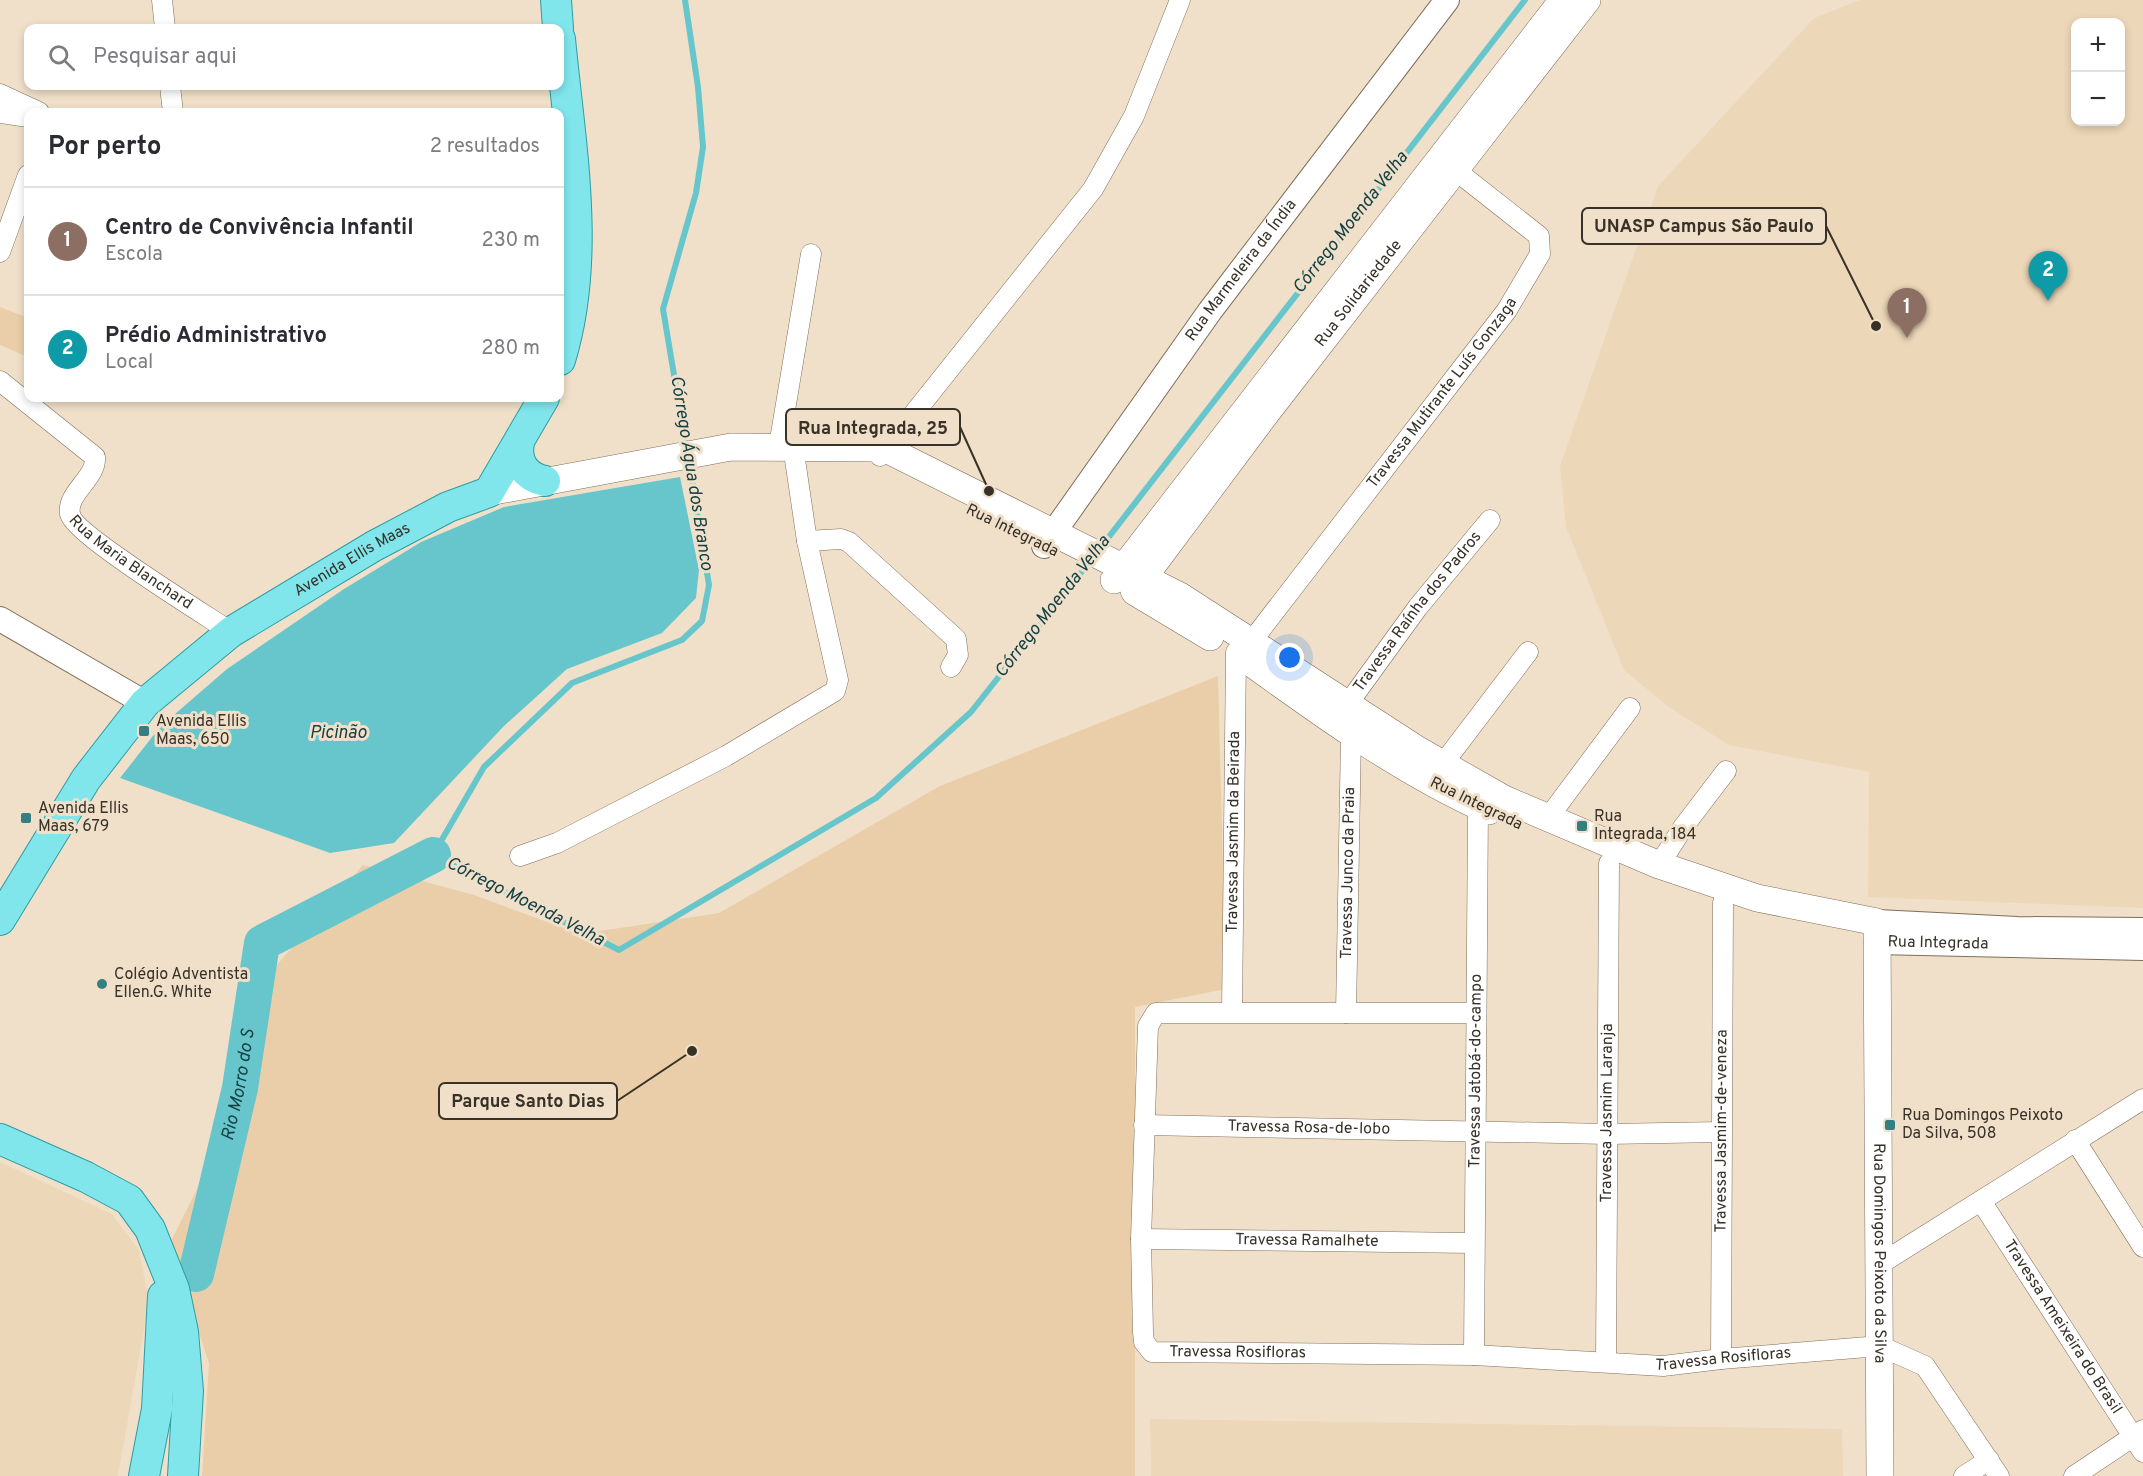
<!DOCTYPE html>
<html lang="pt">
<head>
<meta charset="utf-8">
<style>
  body { margin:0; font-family:Overpass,sans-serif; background:#f2f2f3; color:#2b2b33 }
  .controls { position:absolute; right:18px; top:18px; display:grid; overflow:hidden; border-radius:12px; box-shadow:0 3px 9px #0003 }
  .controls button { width:54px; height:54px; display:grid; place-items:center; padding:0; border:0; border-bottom:2px solid #e1e1e2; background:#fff; color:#2b2b33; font:30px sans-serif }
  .you { position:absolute; left:1290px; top:658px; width:21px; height:21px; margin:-15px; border:4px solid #fff; border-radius:50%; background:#1a73e8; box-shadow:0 0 0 9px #1a73e833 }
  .badge { display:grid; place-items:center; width:39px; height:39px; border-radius:50%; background:#357e82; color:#fff; font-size:20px; font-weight:700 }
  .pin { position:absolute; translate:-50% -50px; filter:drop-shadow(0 2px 3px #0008) }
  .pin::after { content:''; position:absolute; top:32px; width:21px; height:18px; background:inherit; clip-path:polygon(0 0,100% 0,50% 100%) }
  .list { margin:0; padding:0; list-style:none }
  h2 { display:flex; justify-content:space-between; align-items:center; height:78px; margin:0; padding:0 24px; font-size:26px }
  h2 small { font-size:20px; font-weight:400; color:#7c7c81 }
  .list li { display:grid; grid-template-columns:39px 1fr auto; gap:18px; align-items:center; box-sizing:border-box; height:108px; padding:0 24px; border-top:2px solid #e1e1e2 }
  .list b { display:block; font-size:22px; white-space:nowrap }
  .list p { margin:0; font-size:20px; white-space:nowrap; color:#7c7c81 }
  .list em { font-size:20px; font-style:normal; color:#7c7c81 }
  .icon { flex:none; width:33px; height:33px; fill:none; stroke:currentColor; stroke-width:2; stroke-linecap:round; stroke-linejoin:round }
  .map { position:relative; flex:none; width:2143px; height:1476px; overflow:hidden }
  .search { position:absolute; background:#fff; box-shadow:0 3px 9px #0003; left:24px; top:24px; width:540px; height:66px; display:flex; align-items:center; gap:15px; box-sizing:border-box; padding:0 21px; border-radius:12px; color:#7c7c81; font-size:22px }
  .panel { position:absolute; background:#fff; box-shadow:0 3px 9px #0003; left:24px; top:108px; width:540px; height:294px; border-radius:12px }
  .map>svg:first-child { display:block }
  .built { fill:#edd7b9; fill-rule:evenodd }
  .green { fill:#eacea9 }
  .water { fill:#67c6cc }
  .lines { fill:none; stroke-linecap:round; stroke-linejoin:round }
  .stream { stroke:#67c6cc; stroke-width:6 }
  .river { stroke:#67c6cc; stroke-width:36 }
  .minor-casing { stroke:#7e6e5a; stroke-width:21 }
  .tertiary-casing { stroke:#7e6e5a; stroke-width:26 }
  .secondary-casing { stroke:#7e6e5a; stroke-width:28 }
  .primary-casing { stroke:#2f9ca0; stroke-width:32 }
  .minor { stroke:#fff; stroke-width:20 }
  .tertiary { stroke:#fff; stroke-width:24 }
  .secondary { stroke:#fff; stroke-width:27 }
  .primary { stroke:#80e6ec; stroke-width:30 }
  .poi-dot { fill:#357e82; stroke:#f1e0c9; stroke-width:2 }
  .labels { text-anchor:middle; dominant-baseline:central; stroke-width:6; stroke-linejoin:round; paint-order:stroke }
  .street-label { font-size:16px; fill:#373128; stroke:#f1e0c9 }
  .poi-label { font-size:16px; fill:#373128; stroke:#f1e0c9; text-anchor:start }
  .water-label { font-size:18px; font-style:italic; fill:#154144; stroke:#f1e0c9 }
  .leader { fill:none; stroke:#373128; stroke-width:2 }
  .callout-dot { fill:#373128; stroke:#f1e0c9; stroke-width:2 }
  .callout { fill:#f1e0c9; stroke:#373128; stroke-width:2 }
  .callout-label { font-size:18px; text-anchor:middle; font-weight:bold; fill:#373128 }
</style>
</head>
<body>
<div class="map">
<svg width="2143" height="1476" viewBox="0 0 2143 1476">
  <rect width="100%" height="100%" fill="#f1e0c9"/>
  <!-- built -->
  <path class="built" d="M1860,0H2143V908L1868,897L1869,772L1729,745L1670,708L1624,670L1566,527L1560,466L1658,186L1814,18ZM2120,22V122H2076V22Z
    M0,1162L112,1214L139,1250L149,1301L118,1476H0Z
    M1150,1419L1842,1429L1843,1476H1151Z"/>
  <!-- green -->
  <path class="green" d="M0,307L28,318V357L0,345Z
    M1218,676L1226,989L1135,1007V1476H202L209,1363L169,1245L244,1095L257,988L363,865L474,895L580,934L719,913L940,786Z"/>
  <!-- water -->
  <path class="water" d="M680,477L699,570L696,598L662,633L567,669L504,726L394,843L330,853L120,778L160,727L227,669L344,589L421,542L504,507Z"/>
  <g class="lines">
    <!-- stream -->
    <path class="stream" d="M685,0L698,87L703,147L696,193L663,309L686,447
      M689,460L709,585L702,621L682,640L572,683L484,767L433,855L619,950L876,798L971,712L1091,560
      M1101,547L1525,0"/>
    <!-- river -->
    <path class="river" id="s1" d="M196,1274L240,1088L262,943L433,855"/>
    <!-- minor casing -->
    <g class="minor-casing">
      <g id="minor">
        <path d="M162,0L165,28"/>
        <path d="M170,86L173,112"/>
        <path d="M0,94L39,112"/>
        <path d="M0,113L28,117"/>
        <path d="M0,252L28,175"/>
        <path id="s2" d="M0,381L95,457C97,478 66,493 70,514C74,534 207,616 231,632"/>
        <path d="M779,446L811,254"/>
        <path d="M880,456L1093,189L1134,116L1180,0"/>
        <path d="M807,541L841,539L849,542L956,639L958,655L951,667"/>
        <path id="s3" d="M1251,642L1507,310L1540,254L1539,236L1445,162"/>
        <path id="s4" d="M1347,705L1418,607L1490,520"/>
        <path d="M1442,765L1528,652"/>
        <path d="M1548,818L1630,708"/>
        <path d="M520,856L557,843L726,756L835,691L838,680L807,541L793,446"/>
        <path d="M1659,865L1684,826L1726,771"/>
        <path id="s5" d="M1232,1012L1236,652"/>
        <path id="s6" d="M1346,1013L1351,735"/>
        <path id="s7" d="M1476,1013H1156L1148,1026L1141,1239L1143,1332L1144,1342L1152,1352L1474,1355L1663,1366L1721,1359L1880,1346L1925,1366L1999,1476"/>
        <path id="s8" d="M1144,1125L1608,1134L1721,1132"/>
        <path d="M2075,1140L2143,1247"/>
        <path id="s9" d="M1981,1201L2143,1452"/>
        <path id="s10" d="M1141,1239L1474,1243"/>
        <path d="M1880,1264L2143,1099"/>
        <path id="s11" d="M1474,1355L1478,807L1483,795"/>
        <path id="s12" d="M1721,1359L1723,902"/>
        <path id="s13" d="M1606,1362L1609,863"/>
        <path d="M1964,1476L1989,1460"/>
        <path d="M2074,1476L2143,1430"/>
      </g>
    </g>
    <!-- tertiary casing -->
    <g class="tertiary-casing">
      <g id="tertiary">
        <path id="s14" d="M1044,546L1210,311L1447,0"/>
        <path d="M0,619L145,703"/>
        <path d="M1877,922L2017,929L2143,930"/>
        <path id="s15" d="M1876,942L2143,948"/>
      </g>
    </g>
    <!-- secondary casing -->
    <g class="secondary-casing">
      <g id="secondary">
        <path id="s16" d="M489,492L731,447L884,448L1180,596L1418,750L1504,799L1659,865L1757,898L1877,922L1880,1476"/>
        <path d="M1114,580L1563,0"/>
        <path id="s17" d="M1134,590L1267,412L1587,0"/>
        <path d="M1135,592L1210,637"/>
        <path d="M1243,657C1322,714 1400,771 1489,811"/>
      </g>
    </g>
    <!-- primary casing -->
    <g class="primary-casing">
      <g id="primary">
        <path d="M556,0L558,28"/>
        <path d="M560,39C570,144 592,256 560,360"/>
        <path d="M519,442C515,463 526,477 545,481"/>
        <path id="s18" d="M0,920L86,779L145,703L231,632L374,546L448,507L489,492L544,398"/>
        <path d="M0,1139L86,1177L129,1200L150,1229L174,1289L183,1332L188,1391L183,1476"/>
        <path d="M144,1476L157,1409L163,1296"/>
      </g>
    </g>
    <!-- minor -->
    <use href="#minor" class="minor"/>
    <!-- tertiary -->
    <use href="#tertiary" class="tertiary"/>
    <!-- secondary -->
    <use href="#secondary" class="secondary"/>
    <!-- primary -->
    <use href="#primary" class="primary"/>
  </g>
  <!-- markers -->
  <g class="poi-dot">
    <rect x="138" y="725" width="12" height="12" rx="3"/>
    <rect x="20" y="812" width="12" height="12" rx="3"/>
    <rect x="1576" y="820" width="12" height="12" rx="3"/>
    <circle cx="102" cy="984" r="6"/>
    <rect x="1884" y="1119" width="12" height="12" rx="3"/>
  </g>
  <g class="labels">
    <!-- street labels -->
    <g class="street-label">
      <text stroke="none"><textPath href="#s14" startOffset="339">Rua Marmeleira da Índia</textPath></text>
      <text stroke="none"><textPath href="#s17" startOffset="372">Rua Solidariedade</textPath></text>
      <text stroke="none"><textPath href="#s3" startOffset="314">Travessa Mutirante Luís Gonzaga</textPath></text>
      <text transform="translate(1012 531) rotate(26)">Rua Integrada</text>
      <text stroke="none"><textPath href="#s18" startOffset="514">Avenida Ellis Maas</textPath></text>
      <text stroke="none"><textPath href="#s2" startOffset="264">Rua Maria Blanchard</textPath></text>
      <text stroke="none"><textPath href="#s4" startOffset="117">Travessa Raínha dos Padros</textPath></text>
      <text transform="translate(1476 804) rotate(26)">Rua Integrada</text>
      <text stroke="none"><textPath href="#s5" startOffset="180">Travessa Jasmim da Beirada</textPath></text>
      <text stroke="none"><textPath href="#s6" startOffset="140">Travessa Junco da Praia</textPath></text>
      <text stroke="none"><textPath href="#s15" startOffset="62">Rua Integrada</textPath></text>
      <text stroke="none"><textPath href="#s11" startOffset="284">Travessa Jatobá-do-campo</textPath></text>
      <text stroke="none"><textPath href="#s13" startOffset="249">Travessa Jasmim Laranja</textPath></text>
      <text stroke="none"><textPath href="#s8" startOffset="165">Travessa Rosa-de-lobo</textPath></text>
      <text stroke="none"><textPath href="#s12" startOffset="228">Travessa Jasmim-de-veneza</textPath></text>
      <text stroke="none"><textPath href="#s10" startOffset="166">Travessa Ramalhete</textPath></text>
      <text stroke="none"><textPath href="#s16" startOffset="1838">Rua Domingos Peixoto da Silva</textPath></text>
      <text stroke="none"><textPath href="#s9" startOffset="150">Travessa Ameixeira do Brasil</textPath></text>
      <text stroke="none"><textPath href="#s7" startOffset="750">Travessa Rosifloras</textPath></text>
      <text stroke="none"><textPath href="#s7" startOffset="1236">Travessa Rosifloras</textPath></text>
    </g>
    <!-- poi labels -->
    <g class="poi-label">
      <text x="156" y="722">Avenida Ellis<tspan x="156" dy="18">Maas, 650</tspan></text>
      <text x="38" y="809">Avenida Ellis<tspan x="38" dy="18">Maas, 679</tspan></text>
      <text x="1594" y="817">Rua<tspan x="1594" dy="18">Integrada, 184</tspan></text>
      <text x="114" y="975">Colégio Adventista<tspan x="114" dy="18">Ellen.G. White</tspan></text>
      <text x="1902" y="1116">Rua Domingos Peixoto<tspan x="1902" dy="18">Da Silva, 508</tspan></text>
    </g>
    <!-- water labels -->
    <g class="water-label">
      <text transform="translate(1351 223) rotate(-52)">Córrego Moenda Velha</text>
      <text transform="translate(691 473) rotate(81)">Córrego Água dos Branco</text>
      <text transform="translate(1053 607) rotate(-52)">Córrego Moenda Velha</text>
      <text x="338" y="733">Picinão</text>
      <text transform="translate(525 902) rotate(27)">Córrego Moenda Velha</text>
      <text stroke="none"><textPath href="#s1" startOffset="194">Rio Morro do S</textPath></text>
    </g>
  </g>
  <!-- callouts -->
  <path class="leader" d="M1876 326L1826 226M989 491L960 427M692 1051L617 1101"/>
  <g class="callout-dot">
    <circle cx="1876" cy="326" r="6"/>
    <circle cx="989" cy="491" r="6"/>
    <circle cx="692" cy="1051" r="6"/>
  </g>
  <g class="callout">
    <rect x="1582" y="208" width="244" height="36" rx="6"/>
    <rect x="786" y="409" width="174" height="36" rx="6"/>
    <rect x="439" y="1083" width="178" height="36" rx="6"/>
  </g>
  <g class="callout-label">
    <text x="1704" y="232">UNASP Campus São Paulo</text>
    <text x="873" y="434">Rua Integrada, 25</text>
    <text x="528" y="1107">Parque Santo Dias</text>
  </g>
</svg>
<div class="controls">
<button>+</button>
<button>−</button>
</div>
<div class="you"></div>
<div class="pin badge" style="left:1907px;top:338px;background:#8d6e63">1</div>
<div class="pin badge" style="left:2048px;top:301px;background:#0f9aa8">2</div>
<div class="search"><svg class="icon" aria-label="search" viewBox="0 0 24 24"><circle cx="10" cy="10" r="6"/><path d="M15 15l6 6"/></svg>Pesquisar aqui</div>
<section class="panel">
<h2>Por perto<small>2 resultados</small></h2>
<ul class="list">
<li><span class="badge" style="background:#8d6e63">1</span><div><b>Centro de Convivência Infantil</b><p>Escola</p></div><em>230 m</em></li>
<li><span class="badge" style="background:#0f9aa8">2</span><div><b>Prédio Administrativo</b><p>Local</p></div><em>280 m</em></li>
</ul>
</section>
</div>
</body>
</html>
